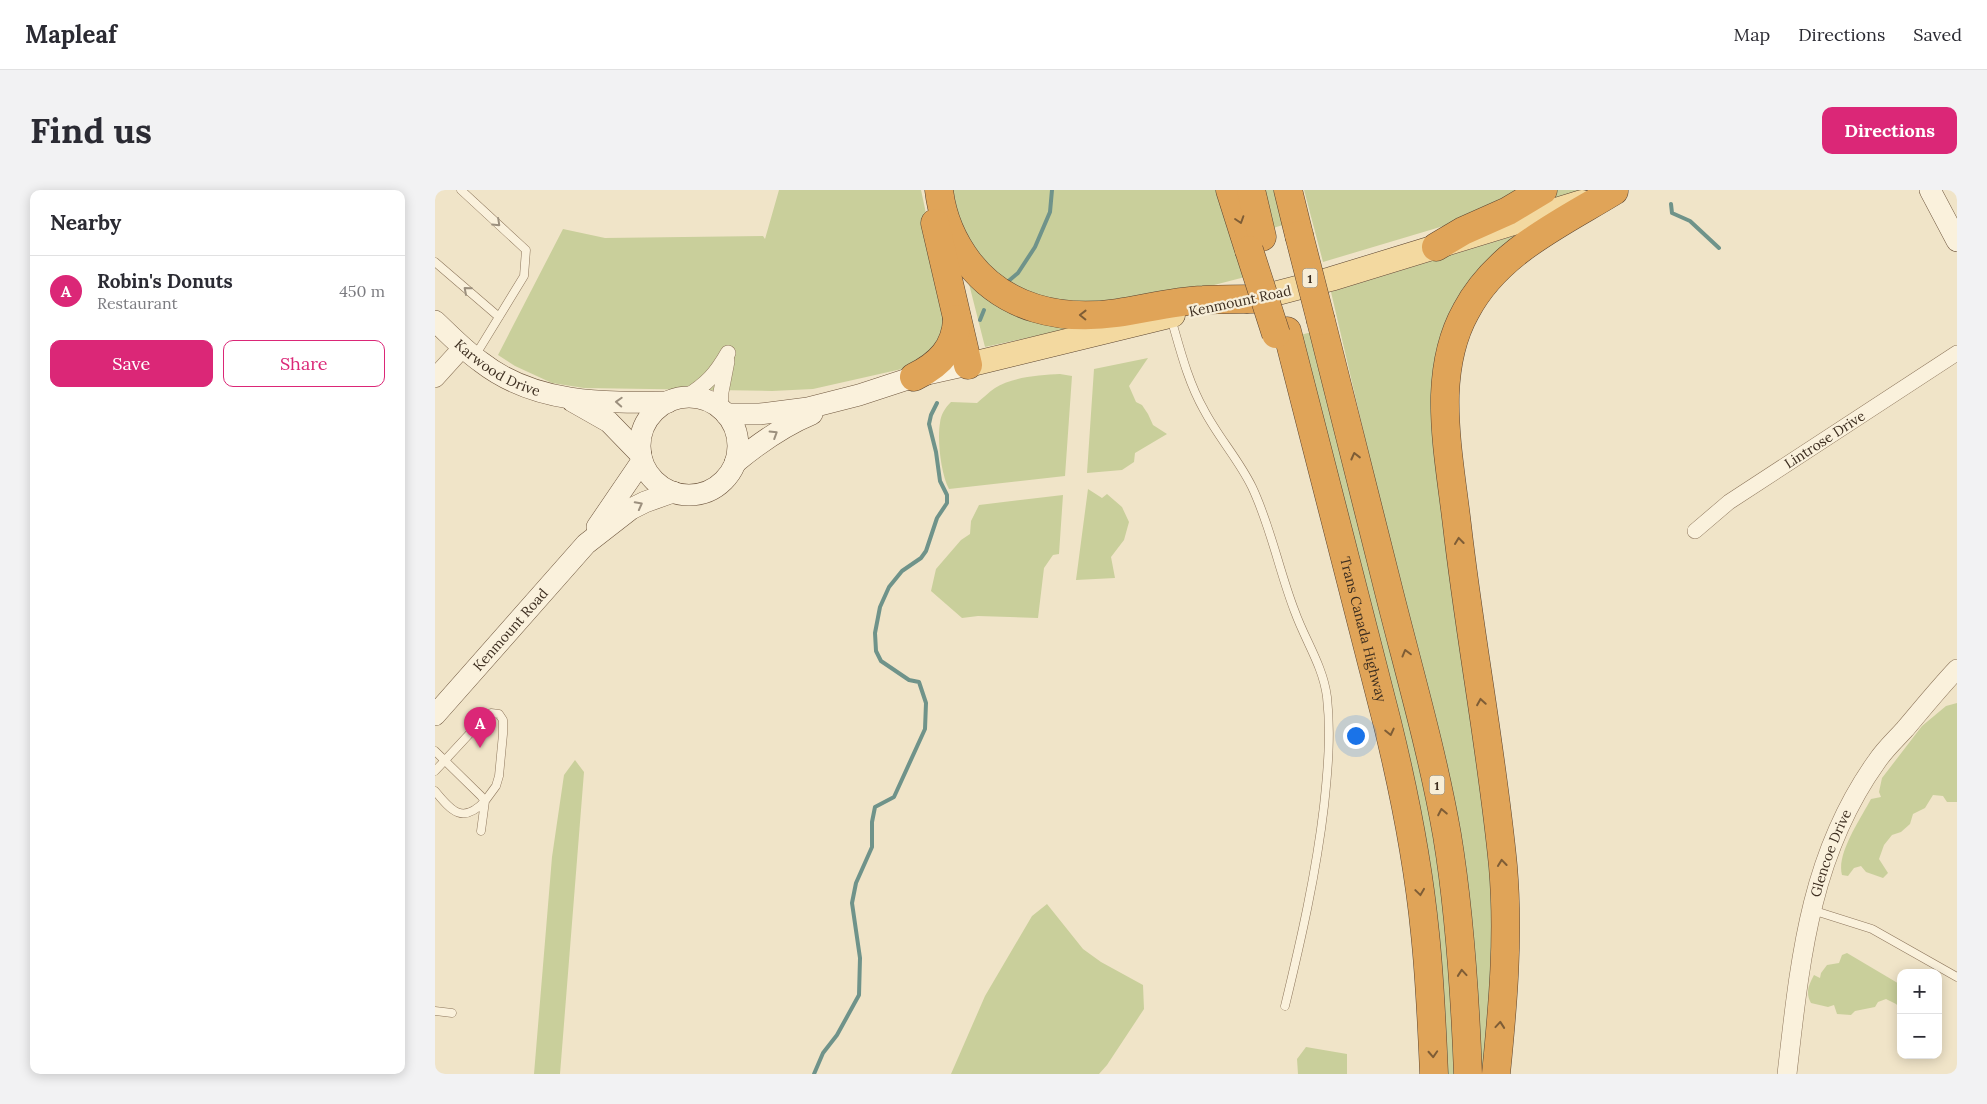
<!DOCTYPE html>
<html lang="en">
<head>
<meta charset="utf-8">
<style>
  body { margin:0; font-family:Lora,serif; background:#f2f2f3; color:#2b2b33 }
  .controls { position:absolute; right:15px; bottom:15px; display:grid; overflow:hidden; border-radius:10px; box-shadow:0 2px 12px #0003 }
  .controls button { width:45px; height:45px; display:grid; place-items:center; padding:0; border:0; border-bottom:1px solid #e1e1e2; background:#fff; color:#2b2b33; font:25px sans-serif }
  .you { position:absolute; left:920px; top:545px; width:18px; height:18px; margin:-12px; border:4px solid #fff; border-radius:50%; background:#1a73e8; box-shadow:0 0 0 8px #1a73e833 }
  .badge { display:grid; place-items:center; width:32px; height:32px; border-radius:50%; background:#db2777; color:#fff; font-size:16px; font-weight:700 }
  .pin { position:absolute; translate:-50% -41px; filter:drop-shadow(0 1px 2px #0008) }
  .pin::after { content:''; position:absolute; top:26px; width:18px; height:15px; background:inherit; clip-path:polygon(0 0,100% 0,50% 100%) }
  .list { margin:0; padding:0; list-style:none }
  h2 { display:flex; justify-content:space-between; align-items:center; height:65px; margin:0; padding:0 20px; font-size:21px }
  h2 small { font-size:16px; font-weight:400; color:#7c7c81 }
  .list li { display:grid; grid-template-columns:32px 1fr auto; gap:15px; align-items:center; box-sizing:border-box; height:70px; padding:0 20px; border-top:1px solid #e1e1e2 }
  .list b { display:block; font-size:19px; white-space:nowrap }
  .list p { margin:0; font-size:16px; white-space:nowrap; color:#7c7c81 }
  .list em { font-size:16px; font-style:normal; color:#7c7c81 }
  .actions { display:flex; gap:10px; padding:15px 20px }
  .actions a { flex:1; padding:11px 0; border:1px solid #db2777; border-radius:10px; text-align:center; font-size:18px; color:#db2777 }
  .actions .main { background:#db2777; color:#fff }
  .map { position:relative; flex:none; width:1522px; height:884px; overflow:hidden; border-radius:10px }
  header { display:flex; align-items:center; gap:30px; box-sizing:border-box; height:70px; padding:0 25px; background:#fff; border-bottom:1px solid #e1e1e2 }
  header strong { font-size:24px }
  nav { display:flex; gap:28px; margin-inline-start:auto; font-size:18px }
  .intro { display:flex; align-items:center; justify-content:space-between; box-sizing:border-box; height:120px; padding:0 30px }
  h1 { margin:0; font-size:35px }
  .button { padding:12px 22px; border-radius:10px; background:#db2777; color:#fff; font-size:18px; font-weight:700 }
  main { display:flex; gap:30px; padding:0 30px }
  aside { flex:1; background:#fff; border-radius:10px; box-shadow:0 2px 12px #0003 }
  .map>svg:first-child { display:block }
  .green { fill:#c9cf9b }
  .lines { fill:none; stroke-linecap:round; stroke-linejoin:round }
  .stream { stroke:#6f938a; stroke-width:4 }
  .service-casing { stroke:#8d765c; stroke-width:9 }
  .minor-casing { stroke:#8d765c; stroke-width:16 }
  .tertiary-casing { stroke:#8d765c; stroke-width:20 }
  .secondary-casing { stroke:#6f573f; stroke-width:22 }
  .primary-casing { stroke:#5b4430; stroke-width:25 }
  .motorway-casing { stroke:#5b4430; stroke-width:29 }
  .service { stroke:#faf1dc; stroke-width:8 }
  .minor { stroke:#faf1dc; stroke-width:15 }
  .tertiary { stroke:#faf1dc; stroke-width:19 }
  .secondary { stroke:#faf1dc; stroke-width:21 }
  .primary { stroke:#f3d9a0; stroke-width:24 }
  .motorway { stroke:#e0a458; stroke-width:28 }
  .motorway-bridge-casing { stroke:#5b4430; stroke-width:29; stroke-linecap:butt }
  .motorway-bridge { stroke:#e0a458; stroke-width:28 }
  .oneway { stroke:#7e5d36 }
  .oneway2 { stroke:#9c907e }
  .labels { text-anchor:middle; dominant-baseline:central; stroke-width:4.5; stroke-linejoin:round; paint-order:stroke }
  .shield { fill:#f7eed8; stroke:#756857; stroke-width:1 }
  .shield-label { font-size:12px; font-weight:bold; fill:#3d2e20 }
  .street-label { font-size:14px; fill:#3d2e20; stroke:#f7eed8 }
</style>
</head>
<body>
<header>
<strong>Mapleaf</strong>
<nav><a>Map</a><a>Directions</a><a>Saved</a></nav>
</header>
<div class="intro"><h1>Find us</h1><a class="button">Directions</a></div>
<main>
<aside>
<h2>Nearby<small></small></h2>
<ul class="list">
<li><span class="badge">A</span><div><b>Robin's Donuts</b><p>Restaurant</p></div><em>450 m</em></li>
</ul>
<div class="actions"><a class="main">Save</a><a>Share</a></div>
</aside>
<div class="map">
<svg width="1522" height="884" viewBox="0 0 1522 884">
  <rect width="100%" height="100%" fill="#f0e4c8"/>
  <!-- green -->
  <path class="green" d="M344,0H486L513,126L511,145L480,176L378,199L337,201L149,198L117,193L80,176L63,165L128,39L170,48L328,46L330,49Z
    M512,0H784L810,87L756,101L686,115L608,113L542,71Z
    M828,0H840L848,35L838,38Z
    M869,0H1098L1022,32L888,72Z
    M1121,0H1152L1090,20Z
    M1108,37L1014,145L1064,687L1056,884H1040L960,377L896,102Z
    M531,82L661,133L550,157Z
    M877,142L979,537L1008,698L1023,884H1009L865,145Z
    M713,168L694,196L701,212L707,215L713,224L718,235L732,244L700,263L699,272L687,280L652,283L659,179Z
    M625,184L637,186L630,286L514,299C506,284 502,250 505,233C506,224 510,218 516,212L542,213C548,208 554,202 560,198C576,187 606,185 625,184Z
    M653,299L667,308L672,304L687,317L694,332L689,350L676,367L680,388L641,390Z
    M628,305L624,364L618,365L609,378L603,428L543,426L527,428L496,401L501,379L526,350L535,344L536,331L544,315Z
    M1522,513V612H1512L1508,606L1498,605L1490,618L1478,624L1475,634L1466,642L1457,645L1449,655L1444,669L1453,683L1448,688L1431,682L1426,676L1419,678L1413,686L1407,685C1401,664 1426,628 1436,609L1446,607L1444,602L1447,588L1487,536L1511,516Z
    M140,570L149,582L125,884H99L117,667L129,585Z
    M612,714L648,759L666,772L708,795L709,819L672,875L664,884H516L550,806L597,726Z
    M1412,763L1466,795V819L1461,814L1451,809L1443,812L1440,817L1420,821L1416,825L1402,824L1399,815L1393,817L1376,813C1370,802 1374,795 1379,785L1385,788L1386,783L1392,775L1404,773L1407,765Z
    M871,857L912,864V884H863L862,869Z"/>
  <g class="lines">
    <!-- stream -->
    <path class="stream" d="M1236,14L1237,23L1255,31L1284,58
      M570,94L583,83L600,57L615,22L617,0
      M545,130L549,120
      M379,884L388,863L402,845L424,805L425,768L417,713L421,693L437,657V632L440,617L459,607L490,539L491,513L484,492L474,490L446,471L441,461L440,443L445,417L454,397L467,381L486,368L491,361L502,328L512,313V305L505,291L501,262L494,234L496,225L502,213"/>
    <!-- service casing -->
    <g class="service-casing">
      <path id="service" d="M26,0L91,60L89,86L40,166
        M0,72L64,127
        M736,128C745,159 753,192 769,220C783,247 804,270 817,297C836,337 844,381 860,422C870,450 888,476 892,507C896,543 893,579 889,616C881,684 866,750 850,816
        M0,561L46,606L50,611L61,596L64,586L68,544V530L64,524L56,523L51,526L0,581
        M0,601C17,622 28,634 50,611
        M46,641L50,611
        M1377,720L1437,739L1522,787
        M0,821L17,823"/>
    </g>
    <!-- minor casing -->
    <g class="minor-casing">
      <g id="minor">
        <path d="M251,207C272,194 281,184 293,163"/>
        <path d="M285,218L286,202L292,171"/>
        <path id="s1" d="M1260,341L1294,312L1522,163"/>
      </g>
    </g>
    <!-- tertiary casing -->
    <g class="tertiary-casing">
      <g id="tertiary">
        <path d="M0,188L28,157"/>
        <path id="s2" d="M1352,884C1365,772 1374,666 1442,571C1450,559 1461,549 1470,539C1487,519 1504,498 1522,479"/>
      </g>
    </g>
    <!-- secondary casing -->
    <g class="secondary-casing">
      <g id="secondary">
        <path d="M1495,0L1522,51"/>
        <path id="s3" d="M0,131C15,145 29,160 46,172C100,214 168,213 233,212"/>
        <circle cx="254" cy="256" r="49"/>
        <path d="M137,211L174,232L206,265"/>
        <path d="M291,224H325L373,218L424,205L479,187L533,175"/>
        <path d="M300,273C324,253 348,236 377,224"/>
        <path d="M162,337L207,271"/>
        <path id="s4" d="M0,525L151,354L196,319L210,312L238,302"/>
      </g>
    </g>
    <!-- primary casing -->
    <g class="primary-casing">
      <path id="primary" d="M812,111L896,89L1147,12
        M533,175L738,125"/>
    </g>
    <!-- motorway casing -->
    <g class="motorway-casing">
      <g id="motorway">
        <path d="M504,0C507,26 518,52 534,73C570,119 626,131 682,123C710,119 739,111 768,110C785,109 801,109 818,109"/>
        <path d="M795,0L814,60"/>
        <path d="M816,0L827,47"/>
        <path d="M853,0L864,45"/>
        <path d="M500,33L533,175"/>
        <path d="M1001,57L1028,41L1073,21L1108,0"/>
        <path d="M886,131C908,217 929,304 951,390C972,475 997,559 1012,645C1025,724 1030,805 1033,884"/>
        <path id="s5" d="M852,141L952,532C969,601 983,672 990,743C995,790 997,837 999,884"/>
        <path d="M479,187C504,175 521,158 522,129"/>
        <path d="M1061,884C1068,815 1074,745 1068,676C1057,562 1035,449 1022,335C1017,292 1009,248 1010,205C1011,176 1017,146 1031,121C1062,62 1125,34 1179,1"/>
      </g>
    </g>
    <!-- service -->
    <use href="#service" class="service"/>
    <!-- minor -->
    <use href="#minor" class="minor"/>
    <!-- tertiary -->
    <use href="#tertiary" class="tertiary"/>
    <!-- secondary -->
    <use href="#secondary" class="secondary"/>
    <!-- primary -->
    <use href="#primary" class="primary"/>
    <!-- motorway -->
    <use href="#motorway" class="motorway"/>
    <!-- motorway-bridge casing -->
    <g class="motorway-bridge-casing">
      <path id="motorway-bridge" d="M864,45L886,131
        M814,60L841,144"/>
    </g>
    <!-- motorway-bridge -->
    <use href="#motorway-bridge" class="motorway-bridge"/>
  </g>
  <!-- one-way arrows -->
  <defs><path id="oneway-chevron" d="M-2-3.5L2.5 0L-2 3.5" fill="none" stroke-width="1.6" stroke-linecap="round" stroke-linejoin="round" transform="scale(1.25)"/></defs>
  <g class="oneway">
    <use href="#oneway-chevron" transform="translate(805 30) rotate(72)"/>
    <use href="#oneway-chevron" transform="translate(648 125) rotate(-179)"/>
    <use href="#oneway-chevron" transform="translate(920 266) rotate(-104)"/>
    <use href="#oneway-chevron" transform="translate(1024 351) rotate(-97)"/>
    <use href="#oneway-chevron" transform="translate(971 463) rotate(-105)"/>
    <use href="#oneway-chevron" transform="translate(1046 512) rotate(-99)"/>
    <use href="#oneway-chevron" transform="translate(955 542) rotate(77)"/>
    <use href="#oneway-chevron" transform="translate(1007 622) rotate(-101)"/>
    <use href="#oneway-chevron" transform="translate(1067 673) rotate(-96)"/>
    <use href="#oneway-chevron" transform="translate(985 702) rotate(82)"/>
    <use href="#oneway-chevron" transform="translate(1027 783) rotate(-95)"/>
    <use href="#oneway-chevron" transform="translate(1065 835) rotate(-85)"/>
    <use href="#oneway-chevron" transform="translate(998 864) rotate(87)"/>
  </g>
  <g class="oneway2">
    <use href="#oneway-chevron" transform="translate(62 33) rotate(43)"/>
    <use href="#oneway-chevron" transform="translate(32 100) rotate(-139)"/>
    <use href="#oneway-chevron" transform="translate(184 212) rotate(-177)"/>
    <use href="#oneway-chevron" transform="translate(339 244) rotate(-32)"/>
    <use href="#oneway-chevron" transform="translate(204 315) rotate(-28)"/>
  </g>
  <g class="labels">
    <!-- shield labels -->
    <g class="shield">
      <rect x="867.5" y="78.5" width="15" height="19" rx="4"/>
      <rect x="994.5" y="585.5" width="15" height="19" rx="4"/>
    </g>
    <g class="shield-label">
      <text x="875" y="88">1</text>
      <text x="1002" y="595">1</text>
    </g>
    <!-- street labels -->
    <g class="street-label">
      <text transform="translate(805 111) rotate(-12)">Kenmount Road</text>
      <text stroke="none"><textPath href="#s3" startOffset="79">Karwood Drive</textPath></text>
      <text stroke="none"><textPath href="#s1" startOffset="159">Lintrose Drive</textPath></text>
      <text stroke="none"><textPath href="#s5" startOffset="308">Trans Canada Highway</textPath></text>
      <text stroke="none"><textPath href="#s4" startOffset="114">Kenmount Road</textPath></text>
      <text stroke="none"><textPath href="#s2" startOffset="226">Glencoe Drive</textPath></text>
    </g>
  </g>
</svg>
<div class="controls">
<button>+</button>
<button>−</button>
</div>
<div class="you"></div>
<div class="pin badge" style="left:45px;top:558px">A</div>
</div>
</main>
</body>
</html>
